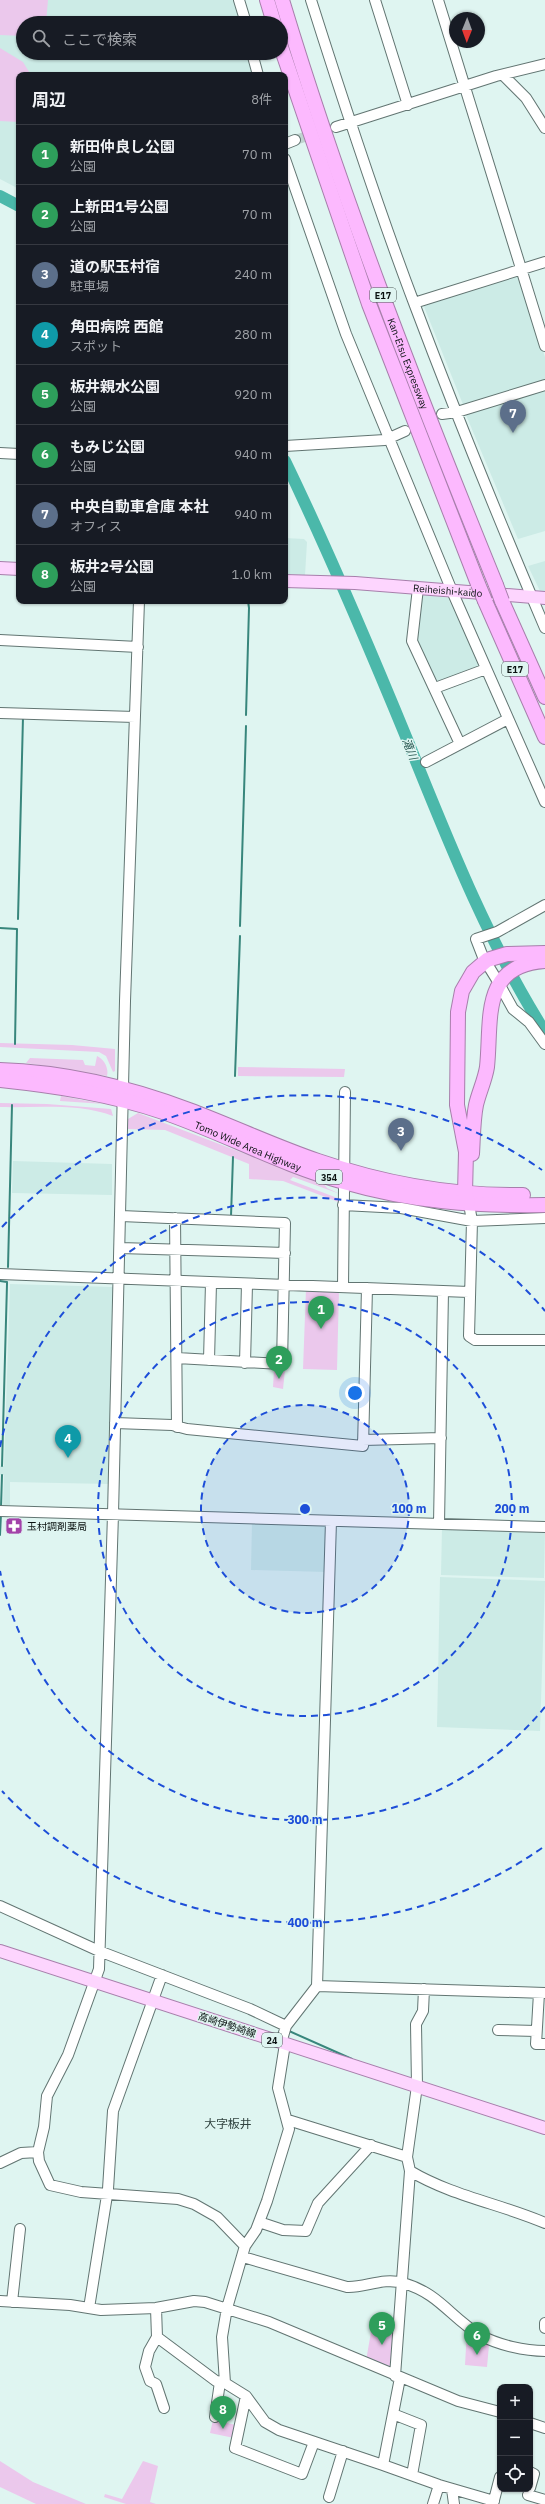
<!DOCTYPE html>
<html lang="ja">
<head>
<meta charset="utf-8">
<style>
  body { margin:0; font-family:"IBM Plex Sans","Noto Sans JP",sans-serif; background:#242831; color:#f1f3f6 }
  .controls { position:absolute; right:12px; bottom:12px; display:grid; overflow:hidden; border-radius:8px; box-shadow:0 1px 3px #0004 }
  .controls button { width:36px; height:36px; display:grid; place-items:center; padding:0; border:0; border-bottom:1px solid #363941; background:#171b24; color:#f1f3f6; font:20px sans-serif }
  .compass { position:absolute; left:449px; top:12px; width:36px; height:36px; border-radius:50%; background:#171b24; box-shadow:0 1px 3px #0004; rotate:181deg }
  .you { position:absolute; left:355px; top:1393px; width:14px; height:14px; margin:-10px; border:3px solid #fff; border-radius:50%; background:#1a73e8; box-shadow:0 0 0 6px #1a73e833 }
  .badge { display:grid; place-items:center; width:26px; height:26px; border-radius:50%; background:#b45309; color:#fff; font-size:13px; font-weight:700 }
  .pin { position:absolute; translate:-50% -33px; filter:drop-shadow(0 1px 2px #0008) }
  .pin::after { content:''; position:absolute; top:21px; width:14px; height:12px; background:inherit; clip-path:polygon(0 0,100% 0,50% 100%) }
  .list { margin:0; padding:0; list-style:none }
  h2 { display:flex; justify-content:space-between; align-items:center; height:52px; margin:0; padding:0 16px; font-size:17px }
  h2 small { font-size:13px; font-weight:400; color:#9ea1a6 }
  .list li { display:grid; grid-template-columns:26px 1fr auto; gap:12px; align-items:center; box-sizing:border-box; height:60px; padding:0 16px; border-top:1px solid #363941 }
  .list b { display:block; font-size:15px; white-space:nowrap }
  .list p { margin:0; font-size:13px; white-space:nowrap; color:#9ea1a6 }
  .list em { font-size:13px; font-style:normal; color:#9ea1a6 }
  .icon { flex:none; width:22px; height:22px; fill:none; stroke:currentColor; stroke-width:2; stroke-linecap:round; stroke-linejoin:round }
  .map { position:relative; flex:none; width:545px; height:2504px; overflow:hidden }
  .search { position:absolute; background:#171b24; box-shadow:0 1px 3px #0004; left:16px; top:16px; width:272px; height:44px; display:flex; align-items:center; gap:10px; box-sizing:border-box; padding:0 14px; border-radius:22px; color:#9ea1a6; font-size:15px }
  .panel { position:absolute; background:#171b24; box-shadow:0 1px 3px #0004; left:16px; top:72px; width:272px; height:532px; border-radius:8px }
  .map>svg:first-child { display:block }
  .built { fill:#ccebe6 }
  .green { fill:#ebc8ec }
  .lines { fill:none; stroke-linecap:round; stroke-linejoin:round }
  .stream { stroke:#38867c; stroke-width:2 }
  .river { stroke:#4bb8aa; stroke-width:12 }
  .minor-tunnel { stroke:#bfd3cf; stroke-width:10; stroke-dasharray:10 5; stroke-linecap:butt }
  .minor-casing { stroke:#627572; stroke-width:12 }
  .major-casing { stroke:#a77fab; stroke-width:14 }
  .highway-casing { stroke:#a77fab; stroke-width:16 }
  .minor { stroke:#fff; stroke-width:10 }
  .major { stroke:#fdd5fe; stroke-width:12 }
  .highway { stroke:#fcb9fe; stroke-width:14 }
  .highway-bridge-casing { stroke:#a77fab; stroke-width:16; stroke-linecap:butt }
  .highway-bridge { stroke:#fcb9fe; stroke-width:14 }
  .ring { fill:none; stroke:#1d4ed8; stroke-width:2; stroke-dasharray:7 5 }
  .labels { text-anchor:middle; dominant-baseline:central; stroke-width:3; stroke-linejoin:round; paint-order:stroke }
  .shield { fill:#dff5f1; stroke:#4a5654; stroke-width:1 }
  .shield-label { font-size:9px; font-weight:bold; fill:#0a1211 }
  .street-label { font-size:10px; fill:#0a1211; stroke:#dff5f1 }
  .poi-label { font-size:10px; fill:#0a1211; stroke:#dff5f1; text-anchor:start }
  .water-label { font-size:11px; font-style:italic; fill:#2b5a53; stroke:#dff5f1 }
  .quarter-label { font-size:12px; fill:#314340; stroke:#dff5f1 }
  .centre { fill:#1d4ed8; stroke:#dff5f1; stroke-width:2 }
  .ring-label { font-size:12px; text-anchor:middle; font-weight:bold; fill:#1d4ed8; stroke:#dff5f1; stroke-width:3; stroke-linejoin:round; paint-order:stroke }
</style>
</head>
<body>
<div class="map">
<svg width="545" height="2504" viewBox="0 0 545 2504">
  <rect width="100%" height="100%" fill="#dff5f1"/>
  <!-- built -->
  <path class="built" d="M0,0H234L241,23H23V53H247L252,75H19V189L0,179Z
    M519,275L545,357V381L464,407L423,304Z
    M545,388V531L518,539L466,415Z
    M285,538L304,539L307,542L305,575L285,574Z
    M545,561V591H540L528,566Z
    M419,594L448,598L481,668L435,684L415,640Z
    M13,1161L112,1164V1195L12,1193Z
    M10,1284L113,1287L109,1484L10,1482V1508H3L4,1475H0V1466H4Z
    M252,1522L325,1523L328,1526L327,1572L251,1570Z
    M442,1528L545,1530L544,1578L441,1575Z
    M440,1577L545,1581L540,1731L437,1727Z"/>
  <!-- green -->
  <path class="green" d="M0,0H48L46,23H23V36L0,35Z
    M0,48L23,62L31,75H19V122L0,121Z
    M0,1043L72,1045L115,1049V1071L113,1072L106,1056L99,1052L0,1047Z
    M97,1056C104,1059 109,1068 107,1076L26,1063L30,1058L83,1060L85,1065L95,1066Z
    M238,1067L345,1069L344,1077L238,1076Z
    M61,1096L104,1104L60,1101Z
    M0,1103L47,1104L111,1109L113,1116C79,1103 36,1108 0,1107Z
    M138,1113L324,1184L327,1188L340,1194L293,1177L290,1180L340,1199L341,1203L283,1181L249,1179V1164L165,1130L128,1129V1119Z
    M306,1289L339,1290L337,1370L303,1369Z
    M274,1369L285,1370L283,1389L273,1387Z
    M372,2326L396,2328L393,2369L366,2361Z
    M467,2329L489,2345L487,2367L465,2365Z
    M213,2420L236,2425L234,2438L210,2433Z
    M0,2461L33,2482L86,2504H36L0,2487Z
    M143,2461L158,2466L150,2502L156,2504H126L104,2497L105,2494L122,2499Z"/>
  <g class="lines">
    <!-- stream -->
    <path class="stream" d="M246,715L249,608L248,601
      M18,919L23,717
      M240,926L246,726
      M0,928L17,929L15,1044
      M235,1076L240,936
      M231,1216L233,1157
      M8,1267L12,1105
      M0,1281L7,1282V1284L2,1466
      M1,1507L2,1475
      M0,1535L1,1514
      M289,2031L352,2059"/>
    <!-- river -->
    <path class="river" d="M0,196L19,206
      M285,461C330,554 370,649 409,744C449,843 488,942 545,1032"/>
    <!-- minor-tunnel -->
    <path class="minor-tunnel" d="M295,140L317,133"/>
    <!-- minor casing -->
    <g class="minor-casing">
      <path id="minor" d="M239,0L246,23
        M311,0C343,101 376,203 414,303C455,412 499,520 545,628
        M375,0L408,105
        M438,0L545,346
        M252,53L258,75
        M503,75L526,98L545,128
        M336,127L496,76L545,64
        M285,144L295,140
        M285,159L346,334L452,591L545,802
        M414,303L545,262
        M442,414L457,412L545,385
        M285,446L385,440L405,431
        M0,453L19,454
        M418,588L412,641L460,744
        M139,601L125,1001L113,1514L99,1969L68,2055L47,2096L44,2127L38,2152L39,2161L50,2185L81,2192L178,2199L194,2204L217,2217L245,2246
        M0,640L138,647
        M435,688L486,669
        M0,713L135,717
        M426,762L508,719
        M483,957L476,939L497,932L545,905
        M489,967L497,980
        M502,989L513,1009L529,1022L545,1044
        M469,1204L472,1221L469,1336L475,1340H545
        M343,1205L401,1208L472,1221L545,1218
        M121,1216L285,1223L282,1364L177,1358
        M175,1218L177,1427
        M120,1248L285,1253
        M0,1274L469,1292
        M343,1287L345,1092
        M209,1360L211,1283
        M245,1363L247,1284
        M115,1423L172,1425L187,1429L363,1446L367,1288
        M363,1440L441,1438
        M0,1511L545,1527
        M439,1524L443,1291
        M0,1906L99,1951L250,2009L286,2026
        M317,1986L545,1993
        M539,1993L536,2044H545
        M498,2030L536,2031
        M281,2043L286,2026L317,1986L331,1521
        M285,2044L278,2088L289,2129L267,2201L256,2230L245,2246L227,2308L222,2337L225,2383L246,2396L265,2422L279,2430L383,2465L400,2378
        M288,2120L407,2157
        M0,2163L21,2153L38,2152
        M410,2171C452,2196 501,2204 545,2223
        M259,2222L283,2230L306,2231L318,2203L371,2145
        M243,2257L347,2287C365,2288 383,2277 403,2283C439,2293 451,2318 480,2335C498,2345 525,2351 545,2351
        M0,2301L70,2305L101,2310L156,2308L194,2301L205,2302L269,2322L458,2401L500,2412
        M12,2302L20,2229
        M89,2308L108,2189L113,2111L162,1975
        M156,2308L157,2337L149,2351L145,2367L150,2381L156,2384L164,2408
        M545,2323V2328
        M157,2337L216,2381L225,2383
        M395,2376L410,2171L407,2157L417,2086L416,2024L423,2011L424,1989
        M246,2396L235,2448L302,2474L314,2442
        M393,2414L421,2425L412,2475
        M215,2417L220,2382
        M530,2423L545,2428
        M383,2465L439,2485L494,2501
        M530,2472L534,2474L530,2488
        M452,2489L454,2504
        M528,2495L545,2500
        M329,2497L343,2451
        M433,2504L439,2485
        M493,2504L500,2477"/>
    </g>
    <!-- major casing -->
    <g class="major-casing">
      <g id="major">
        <path d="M0,568L19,569"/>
        <path id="s1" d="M285,581L355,583L545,598"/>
        <path d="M0,1951L545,2128"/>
      </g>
    </g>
    <!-- highway casing -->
    <g class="highway-casing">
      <g id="highway">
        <path d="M267,0L274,23"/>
        <path id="s2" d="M282,0C342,199 418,393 496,585"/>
        <path d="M281,47L369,304L478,584"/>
        <path d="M485,601L545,737"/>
        <path d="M502,601L545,697"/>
        <path d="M0,1070C64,1072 128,1087 189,1110C232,1126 274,1146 318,1161C385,1184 452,1196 523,1195"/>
        <path id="s3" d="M0,1080C56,1086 110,1094 163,1112C224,1133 282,1165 344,1182C413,1202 474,1206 545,1205"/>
        <path d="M472,1154C473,1138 473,1120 476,1105C479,1092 485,1080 487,1067C492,1020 480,965 545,961"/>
        <path d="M468,1202L465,1193L466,1152L457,1105L458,1012L462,991L473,972L487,960L507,954L545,953"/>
      </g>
    </g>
    <!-- minor -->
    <use href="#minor" class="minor"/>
    <!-- major -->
    <use href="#major" class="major"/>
    <!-- highway -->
    <use href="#highway" class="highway"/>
    <!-- highway-bridge casing -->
    <g class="highway-bridge-casing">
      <path id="highway-bridge" d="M478,584L485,601
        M496,585L502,601"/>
    </g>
    <!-- highway-bridge -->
    <use href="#highway-bridge" class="highway-bridge"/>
  </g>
  <!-- distance rings -->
  <circle cx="305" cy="1509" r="104" fill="#1d4ed8" fill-opacity=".12"/>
  <g class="ring">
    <circle cx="305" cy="1509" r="104"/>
    <circle cx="305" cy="1509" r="207"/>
    <path d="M545 1707A311 311 0 0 1 0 1571M0 1447A311 311 0 0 1 545 1311"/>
    <path d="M542 1848A414 414 0 0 1 2 1791M2 1227A414 414 0 0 1 542 1170"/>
  </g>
  <!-- icons -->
  <defs>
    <g id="pharmacy-square" transform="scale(0.9)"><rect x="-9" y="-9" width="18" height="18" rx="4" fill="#a342a9" stroke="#dff5f1"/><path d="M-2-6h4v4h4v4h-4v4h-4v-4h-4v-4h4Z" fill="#fff"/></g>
  </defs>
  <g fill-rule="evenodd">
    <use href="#pharmacy-square" x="14" y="1526"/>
  </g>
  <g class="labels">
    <!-- shield labels -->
    <g class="shield">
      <rect x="370" y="288" width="26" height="14" rx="3"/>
      <rect x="502" y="662" width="26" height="14" rx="3"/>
      <rect x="316" y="1170" width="26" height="14" rx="3"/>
      <rect x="262" y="2033" width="20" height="14" rx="3"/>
    </g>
    <g class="shield-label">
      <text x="383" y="295">E17</text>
      <text x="515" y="669">E17</text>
      <text x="329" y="1177">354</text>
      <text x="272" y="2040">24</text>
    </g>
    <!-- street labels -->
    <g class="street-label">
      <text stroke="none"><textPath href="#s2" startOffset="385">Kan-Etsu Expressway</textPath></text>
      <text stroke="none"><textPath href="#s1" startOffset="163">Reiheishi-kaido</textPath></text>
      <text stroke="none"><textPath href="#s3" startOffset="258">Tomo Wide Area Highway</textPath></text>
      <text transform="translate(227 2025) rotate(18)">高崎伊勢崎線</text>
    </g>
    <!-- poi labels -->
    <g class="poi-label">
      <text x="27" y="1526">玉村調剤薬局</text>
    </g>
    <!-- water labels -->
    <g class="water-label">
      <text transform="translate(410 749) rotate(68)">滝川</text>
    </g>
    <!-- quarter labels -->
    <g class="quarter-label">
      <text x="228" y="2123">大字板井</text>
    </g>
  </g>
  <circle cx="305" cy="1509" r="6" class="centre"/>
  <g class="ring-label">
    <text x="409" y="1513">100 m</text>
    <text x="512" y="1513">200 m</text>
    <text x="305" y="1824">300 m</text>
    <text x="305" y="1927">400 m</text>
  </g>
</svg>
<div class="controls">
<button>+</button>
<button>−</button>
<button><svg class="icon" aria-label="locate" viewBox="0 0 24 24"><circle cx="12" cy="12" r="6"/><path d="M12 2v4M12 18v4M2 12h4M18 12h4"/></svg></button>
</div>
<svg class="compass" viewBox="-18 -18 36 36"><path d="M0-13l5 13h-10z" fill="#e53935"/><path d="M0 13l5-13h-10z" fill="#9ea1a6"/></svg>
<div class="you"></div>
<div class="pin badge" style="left:321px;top:1329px;background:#2e9e5b">1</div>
<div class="pin badge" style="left:279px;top:1379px;background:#2e9e5b">2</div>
<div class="pin badge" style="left:401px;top:1151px;background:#5c6f8a">3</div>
<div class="pin badge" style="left:68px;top:1458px;background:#0f9aa8">4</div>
<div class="pin badge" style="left:382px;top:2345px;background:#2e9e5b">5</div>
<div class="pin badge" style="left:477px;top:2355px;background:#2e9e5b">6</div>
<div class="pin badge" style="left:513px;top:433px;background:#5c6f8a">7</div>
<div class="pin badge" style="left:223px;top:2429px;background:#2e9e5b">8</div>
<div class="search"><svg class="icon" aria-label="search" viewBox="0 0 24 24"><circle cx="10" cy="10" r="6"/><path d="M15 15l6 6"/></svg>ここで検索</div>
<section class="panel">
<h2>周辺<small>8件</small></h2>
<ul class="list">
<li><span class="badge" style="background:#2e9e5b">1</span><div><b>新田仲良し公園</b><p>公園</p></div><em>70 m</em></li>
<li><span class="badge" style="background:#2e9e5b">2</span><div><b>上新田1号公園</b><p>公園</p></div><em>70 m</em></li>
<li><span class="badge" style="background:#5c6f8a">3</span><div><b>道の駅玉村宿</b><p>駐車場</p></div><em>240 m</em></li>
<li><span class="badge" style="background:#0f9aa8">4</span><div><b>角田病院 西館</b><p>スポット</p></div><em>280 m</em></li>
<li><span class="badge" style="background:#2e9e5b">5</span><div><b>板井親水公園</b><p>公園</p></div><em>920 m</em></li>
<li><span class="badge" style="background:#2e9e5b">6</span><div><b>もみじ公園</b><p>公園</p></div><em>940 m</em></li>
<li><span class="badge" style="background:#5c6f8a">7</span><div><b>中央自動車倉庫 本社</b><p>オフィス</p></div><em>940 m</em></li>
<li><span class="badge" style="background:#2e9e5b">8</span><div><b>板井2号公園</b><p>公園</p></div><em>1.0 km</em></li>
</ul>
</section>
</div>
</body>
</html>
